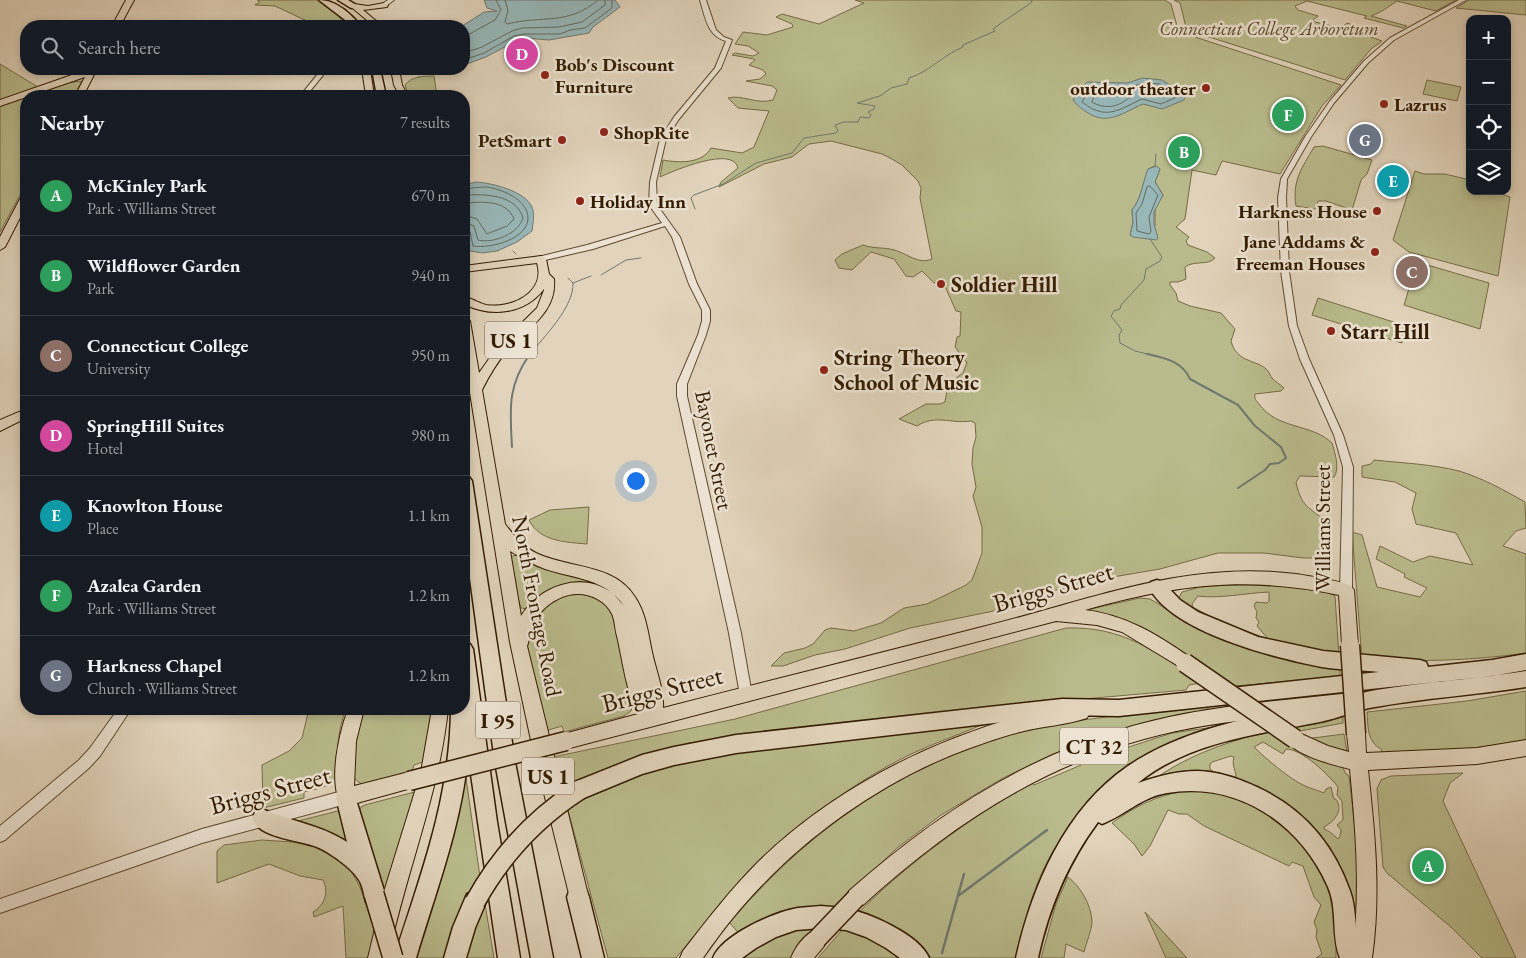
<!DOCTYPE html>
<html lang="en">
<head>
<meta charset="utf-8">
<style>
  body { margin:0; font-family:"EB Garamond",serif; background:#20242c; color:#f1f3f6 }
  .controls { position:absolute; right:15px; top:15px; display:grid; overflow:hidden; border-radius:10px; box-shadow:0 2px 8px #0003 }
  .controls button { width:45px; height:45px; display:grid; place-items:center; padding:0; border:0; border-bottom:1px solid #363941; background:#171b24; color:#f1f3f6; font:25px sans-serif }
  .you { position:absolute; left:635px; top:480px; width:18px; height:18px; margin:-12px; border:4px solid #fff; border-radius:50%; background:#1a73e8; box-shadow:0 0 0 8px #1a73e833 }
  .badge { display:grid; place-items:center; width:32px; height:32px; border-radius:50%; background:#c59692; color:#fff; font-size:16px; font-weight:700 }
  .pin { position:absolute; translate:-50% -50%; border:2px solid #fff; box-shadow:0 1px 5px #0006 }
  .list { margin:0; padding:0; list-style:none }
  h2 { display:flex; justify-content:space-between; align-items:center; height:65px; margin:0; padding:0 20px; font-size:21px }
  h2 small { font-size:16px; font-weight:400; color:#9ea1a6 }
  .list li { display:grid; grid-template-columns:32px 1fr auto; gap:15px; align-items:center; box-sizing:border-box; height:80px; padding:0 20px; border-top:1px solid #363941 }
  .list b { display:block; font-size:19px; white-space:nowrap }
  .list p { margin:0; font-size:16px; white-space:nowrap; color:#9ea1a6 }
  .list em { font-size:16px; font-style:normal; color:#9ea1a6 }
  .icon { flex:none; width:28px; height:28px; fill:none; stroke:currentColor; stroke-width:2; stroke-linecap:round; stroke-linejoin:round }
  .map { position:relative; flex:none; width:1526px; height:958px; overflow:hidden }
  .search { position:absolute; background:#171b24; box-shadow:0 2px 8px #0003; left:20px; top:20px; width:450px; height:55px; display:flex; align-items:center; gap:12px; box-sizing:border-box; padding:0 18px; border-radius:20px; color:#9ea1a6; font-size:19px }
  .panel { position:absolute; background:#171b24; box-shadow:0 2px 8px #0003; left:20px; top:90px; width:450px; height:625px; border-radius:20px }
  .map>svg:first-child { display:block }
  .green { fill:#b9bb8c; stroke:#776c46; fill-rule:evenodd }
  .water { fill:#97b7b9; stroke:#70796f }
  .lines { fill:none; stroke-linecap:round; stroke-linejoin:round }
  .shore { stroke:#666a5d; stroke-width:1 }
  .stream-far2 { stroke:#70796f; stroke-width:1 }
  .stream-far1 { stroke:#70796f; stroke-width:2 }
  .stream { stroke:#70796f; stroke-width:2.5 }
  .minor-casing { stroke:#604a30; stroke-width:2 }
  .major-casing { stroke:#351c01; stroke-width:2 }
  .highway-casing { stroke:#351c01; stroke-width:3 }
  .minor { fill:#ece3d3; fill-rule:evenodd }
  .major { fill:#e2d4bc; fill-rule:evenodd }
  .highway { fill:#e2d4bc; fill-rule:evenodd }
  .major-bridge-casing { stroke:#351c01; stroke-width:21; stroke-linecap:butt }
  .highway-bridge-casing { stroke:#351c01; stroke-width:22; stroke-linecap:butt }
  .major-bridge { stroke:#e2d4bc; stroke-width:18 }
  .highway-bridge { stroke:#e2d4bc; stroke-width:19 }
  .poi-dot { fill:#8f2418; stroke:#ece3d3; stroke-width:2 }
  .labels { text-anchor:middle; dominant-baseline:central; stroke-width:5; stroke-linejoin:round; paint-order:stroke }
  .far-park-label { font-size:19px; font-style:italic; fill:#5d4c2b; stroke:#ece3d3 }
  .far-poi-label { font-size:19px; font-weight:bold; fill:#351c01; stroke:#ece3d3; text-anchor:start }
  .shield { fill:#ece3d3; stroke:#6c5840; stroke-width:1 }
  .shield-label { font-size:21px; font-weight:bold; fill:#351c01 }
  .poi-label { font-size:22px; font-weight:bold; fill:#351c01; stroke:#ece3d3; text-anchor:start }
  .street-label { font-size:22px; fill:#351c01; stroke:#ece3d3 }
  .near-street-label { font-size:26px; fill:#351c01; stroke:#ece3d3 }
</style>
</head>
<body>
<div class="map">
<svg width="1526" height="958" viewBox="0 0 1526 958">
  <rect width="100%" height="100%" fill="#e2d4bc"/>
  <filter id="stains"><feTurbulence type="fractalNoise" baseFrequency=".004" numOctaves="4"/><feColorMatrix values="0 0 0 0 .2 0 0 0 0 .09 0 0 0 0 .02 0 0 0 .5 -.17"/></filter>
  <radialGradient id="worn" r=".72"><stop offset=".6" stop-color="#630" stop-opacity="0"/><stop offset="1" stop-color="#630" stop-opacity=".3"/></radialGradient>
  <!-- green -->
  <path class="green" d="M257,0H318L336,12L344,24L335,26L331,24L325,26H309L307,25L311,23L275,6L255,5L260,2Z
    M855,0H1165L1171,4L1177,26L1183,33L1341,85L1322,106L1280,174L1222,161L1216,175L1192,170L1185,219L1176,227L1189,237L1186,241L1188,245L1207,252L1215,258C1208,266 1194,260 1185,267L1186,279L1178,282H1170V285L1176,293L1178,301L1190,306L1221,313L1235,329L1231,341C1237,364 1258,359 1268,371C1270,373 1270,376 1272,378C1275,382 1280,384 1284,388L1281,391L1255,394C1254,399 1256,400 1259,404C1278,430 1311,423 1332,443C1335,453 1340,469 1334,477L1300,476L1296,482C1302,511 1312,507 1331,526L1329,542L1313,558H1303L1264,553H1218L1160,569L1107,578L1076,591L1065,588L1011,600L994,611L910,628L845,649L815,655L783,666H771L784,653L805,648L813,644L825,630L831,628L854,631L881,623L904,608L927,604L966,585L972,580L982,553V527L973,496L976,487L972,464L973,448L976,437L975,423L971,421C950,424 936,414 917,426L899,419L926,404H940L945,402L948,384L963,373L967,363L955,347L957,337L960,336L961,312L956,311L944,284L934,283L922,271L913,277L906,276L894,259L871,252L852,270L839,268L835,260L842,254L863,245C874,249 884,247 894,250C906,253 919,265 932,259L920,198L921,188L918,181L902,165L890,158L882,154L831,141L809,144L792,157L764,164L719,187L721,182L738,168C733,145 673,171 660,177L663,160C679,163 702,164 711,148L742,153L754,147L769,111L738,108L728,98C741,94 757,105 773,100L777,90L772,86L746,81L760,79L766,74L763,70L749,65L755,60L754,59L732,55L735,53L753,56L759,53L748,46L735,44L743,32L767,35L793,27L792,24L776,17L782,14L819,24L864,3ZM1155,166L1160,169L1155,182L1163,195L1155,207V226L1130,235L1133,223L1132,210C1140,201 1144,181 1148,169Z
    M1174,0H1456L1436,11L1397,1C1388,7 1382,12 1371,16L1407,26L1403,28L1364,18L1367,16L1307,1L1295,6L1298,10L1318,16L1313,20L1315,22L1341,28L1347,23L1356,26L1352,30L1382,41L1371,49L1345,80L1190,31L1186,27L1180,3Z
    M1469,0H1526V15L1456,8Z
    M0,64L38,87L0,100Z
    M434,76L437,96H409L405,85C412,76 423,76 434,76Z
    M1427,80L1461,87L1457,101L1423,94Z
    M82,81L74,96H26L66,83Z
    M26,96V184L0,232V105Z
    M1323,146L1372,160L1367,174L1361,180L1352,210L1326,201H1318L1315,209L1296,206C1292,180 1302,168 1314,147Z
    M1415,171L1424,174H1445L1470,180V191H1492L1510,197L1498,276L1409,252L1393,240Z
    M1417,262L1489,283L1480,329L1404,305Z
    M1318,298L1406,326L1402,343L1312,315Z
    M1374,460C1402,463 1431,464 1459,471C1482,478 1504,490 1525,502L1526,528L1516,531L1503,546L1526,554V653C1471,661 1417,662 1362,659L1352,532L1362,535L1377,587L1420,597L1427,588L1404,577L1405,574L1376,559L1380,546L1413,562L1430,556L1473,565L1456,533L1416,524L1412,509L1416,493L1395,482L1362,477V466L1371,464Z
    M589,507L587,544C566,542 540,542 529,520L550,510Z
    M516,555L537,567L593,580L611,588L629,612L589,586L528,609L521,608L517,595L510,557Z
    M1238,584L1283,585L1329,593L1335,596L1339,658L1287,649L1209,621L1178,599L1182,592L1200,587ZM1269,592V601L1267,603L1256,602L1254,606L1257,612L1256,618L1259,622L1257,626L1268,639L1218,621L1193,607L1192,604L1198,596C1218,599 1247,593 1269,592Z
    M567,594H588L598,598L612,610L634,702L631,711L624,716L564,732L562,726L545,731L525,638L544,604Z
    M1140,598L1150,599L1182,618L1340,667V676L1228,687L1158,638L1081,611Z
    M1066,628C1123,626 1157,652 1201,683L1189,685L1186,690L1072,700L689,743L654,753L562,792L553,757L735,719Z
    M1526,691V741L1459,750L1382,753L1381,749C1367,742 1368,726 1367,712L1467,701Z
    M1206,706L1210,711L1164,718L1125,728L1053,754L1003,778L941,815L897,848L832,910L741,936L729,922C744,906 760,889 776,873C841,809 926,757 1015,733C1077,717 1143,714 1206,706Z
    M309,709H346C337,731 337,755 336,778C329,788 315,789 304,792V798L263,808L262,765L289,751L302,738Z
    M364,709H434L429,760L414,765L412,771L362,784C360,783 357,781 355,779C349,770 360,721 364,709Z
    M1343,717V723L1295,732L1287,727Z
    M986,723C961,734 934,743 909,755C812,803 743,875 676,958H608L566,803L678,758Z
    M1214,727L1218,733L1205,737L1072,824C1040,862 1026,910 1017,958H932C907,934 890,926 859,912C911,861 968,819 1032,783L1034,785L1107,754L1172,733Z
    M1271,731L1315,757L1343,768L1346,774L1349,776L1359,864L1357,935L1351,914L1281,806L1156,778C1191,754 1229,741 1271,731ZM1263,742L1283,754L1286,749C1302,749 1329,775 1338,787L1337,795L1342,801L1343,820L1337,825L1341,830L1340,836L1338,839L1330,832L1324,829V827C1332,823 1342,813 1338,803C1335,795 1335,803 1333,796C1332,793 1332,790 1331,787L1326,789L1324,793C1317,790 1312,789 1305,786C1291,780 1265,758 1254,747ZM1231,756L1234,757C1231,766 1237,771 1236,780L1215,773L1210,769V764L1212,762Z
    M1344,734L1347,752L1305,739Z
    M1463,773L1450,783L1443,801L1516,958H1482L1452,928L1387,873L1383,867L1377,789L1381,780L1391,776Z
    M466,778L480,877L445,958H408L461,779Z
    M422,790L384,908L358,813L361,807L365,805Z
    M1183,791L1229,792L1281,820L1325,870L1336,912V958H1316L1322,954L1316,937L1317,930L1314,922L1321,905L1314,897L1303,866L1292,862L1289,866L1204,826L1187,814H1179L1168,810L1150,846L1142,856L1134,844L1112,823C1134,807 1156,796 1183,791Z
    M340,811L354,852L290,823L338,811Z
    M262,840L308,843L329,850L347,864L360,887L378,940L373,958H346L343,906L314,917L313,912C325,905 329,892 323,880L300,876L269,864L217,883V851L224,845Z
    M1068,877C1081,887 1091,905 1092,921C1092,930 1086,943 1084,952L1066,944L1064,958H1041L1056,904Z
    M485,904L494,958H460Z
    M1145,912L1187,958H1166Z
    M848,923L910,958H818Z
    M819,924L792,958H735L774,933Z"/>
  <!-- water -->
  <path class="water" d="M484,0H615L620,7L593,27L589,33L549,40L525,38L516,41L486,57L464,65L462,26L484,12L497,11L487,8Z
    M1143,78L1162,80L1186,95L1184,100L1162,109L1143,104C1124,112 1108,126 1088,113C1082,109 1077,106 1073,100L1075,96L1082,94L1084,85L1087,82L1127,83Z
    M1157,166L1160,169L1155,182L1163,195L1154,212V224L1158,238L1156,240L1133,237L1130,235L1133,223L1132,210C1141,200 1143,181 1148,169Z
    M476,182C492,183 525,191 532,207C535,214 533,223 532,231L517,242L497,251L482,253L470,251L466,246L464,222V185Z"/>
  <g class="lines">
    <!-- shore -->
    <path class="shore" d="M505,0L508,10L505,22L507,24C542,15 568,26 598,0
      M464,37L495,20L501,10L496,0
      M464,53L482,47L512,31L522,28L559,27L582,22L605,5V0
      M464,60L484,53L514,36L524,34H560L570,30L585,28L612,8V0
      M1143,83L1160,84L1176,93L1177,97L1161,104L1142,99C1118,110 1106,121 1082,102L1090,87L1128,88Z
      M1096,94H1127L1130,97C1119,107 1105,110 1092,102Z
      M1150,186L1158,195L1149,217L1151,232L1149,234L1137,231L1136,213L1142,204L1147,187Z
      M464,189C472,188 479,187 487,187C501,189 527,199 528,217C529,239 490,249 473,246L470,232L464,229
      M464,195C484,194 516,194 523,218C518,234 493,244 478,240L474,226L464,222
      M464,203C481,202 506,199 514,219L507,226L487,234L477,219L464,215"/>
    <!-- stream-far2 -->
    <path class="stream-far2" d="M1155,166L1156,154
      M695,209L691,198L694,195L723,184L756,163L792,153L804,138L836,133L838,131L835,125L844,122H858L860,117L869,118L871,115L868,112L874,109L875,106L857,103L880,96L891,88L907,84L909,78C929,72 943,55 963,47V45L995,31L993,29C1006,19 1020,11 1032,2L1031,0
      M1150,239L1162,257L1160,261L1146,269L1144,280L1121,305L1120,309L1114,311L1111,316L1122,330L1119,335L1120,343L1135,351L1152,355
      M513,251L516,254
      M601,275L626,260L641,258
      M573,283L591,276
      M529,355C544,337 574,307 573,283L568,278"/>
    <!-- stream-far1 -->
    <path class="stream-far1" d="M1147,354C1164,358 1182,361 1190,379L1238,405L1255,426L1281,447L1286,458L1279,463L1270,464L1265,470L1238,488
      M512,447C510,410 507,386 530,354"/>
    <!-- stream -->
    <path class="stream" d="M958,896L1047,830
      M942,953L964,874"/>
    <!-- minor casing -->
    <g class="minor-casing">
      <path id="minor" d="M388,0H394L386,6H382V4Z
        M700,0H706L716,30L724,37L732,40L721,68L679,119L666,139L656,182L657,205L680,237L697,284L710,310V321L706,335L687,384V396L741,633L752,695L750,699L746,701L742,699L740,695L729,633L677,396V384L698,335L702,321V310L689,284L672,237L665,226L593,249L541,261L537,259L538,257L587,245L662,223L649,205L650,182L660,139L674,117L715,68L726,41C707,36 705,16 700,0Z
        M1459,0H1466L1394,40L1368,63L1334,103L1311,137L1287,179L1286,198L1289,271L1297,326L1309,359L1343,435L1353,467L1352,590L1350,593L1346,595L1342,593L1340,590L1343,467L1334,435L1300,359L1289,326L1281,271L1278,198L1281,179L1305,137L1330,101L1364,61L1390,38Z
        M322,69H328L306,96H300Z
        M118,709H131L100,756L89,768L5,840L0,842V826L79,760L90,748Z
        M346,790L351,792L353,797L351,802L346,804L202,843L0,913V899L202,829Z"/>
    </g>
    <!-- major casing -->
    <g class="major-casing">
      <path id="major" d="M126,0H134L120,26H112Z
        M384,3L388,5L387,7L363,10L382,26H374L350,6L354,4L368,6Z
        M89,69H97L83,96H75L85,77L0,106V100Z
        M362,69H370L374,96H366Z
        M391,69H399L402,85L408,96H400L394,85Z
        M26,194V206L5,247L0,250V237L21,197Z
        M541,256L546,259L549,274L554,279C557,313 527,328 507,351C497,362 489,376 482,390L505,524C514,536 523,546 536,553C569,569 614,563 635,597C646,613 648,633 652,652C656,671 664,689 663,708C769,681 876,654 982,627C1088,601 1184,560 1296,574C1314,577 1334,579 1351,586L1354,590L1358,645L1356,650L1350,652L1344,650L1342,645L1339,595C1247,575 1174,585 1085,610C1126,615 1158,635 1191,658L1193,663L1191,668L1185,670L1122,632L1097,625L1056,621L566,749L560,747L557,741L560,735L638,714C626,691 623,662 617,636C615,630 615,620 612,614C606,601 590,593 576,594C558,595 541,608 534,623C530,630 530,639 527,646L590,903L587,910L580,913L573,910L532,745L510,642L464,355V317L470,321L479,373L498,346L537,308L544,290V289C525,314 492,318 464,304V297C472,298 478,303 486,305C511,309 546,293 537,263L464,272V266ZM510,551C521,558 532,564 545,569C575,579 605,578 624,606C620,602 616,596 611,592C580,571 540,586 521,616Z
        M26,409V418L0,431V420Z
        M1342,694L1348,697L1350,702L1348,707L1342,710C1276,717 1208,721 1144,739C1035,769 945,830 863,905L856,908L849,905L846,898L849,891C943,808 1044,744 1169,717C1226,705 1284,700 1342,694Z
        M1081,704L1087,706L1090,712L1087,718C1067,725 1045,726 1024,731C1006,735 987,742 970,748C879,781 793,844 732,919C722,931 712,945 703,958H680L683,951C707,920 731,889 759,861C831,791 924,743 1021,716C1041,710 1061,708 1081,704Z
        M348,709H364L356,741L354,786L409,772L415,775L418,781L415,787L346,806L340,803C329,778 339,734 348,709Z
        M432,709H448C439,795 405,874 388,958H368L383,895L421,772Z
        M1356,726L1362,728L1365,734L1366,753L1477,748L1526,740V756L1477,764L1368,770C1375,833 1381,895 1372,958H1352C1361,894 1356,833 1350,769C1334,765 1293,755 1286,739L1289,733L1295,731L1328,746L1349,752L1347,734L1350,728Z
        M817,929L824,932L827,939L824,946L814,958H791C796,946 805,934 817,929Z"/>
    </g>
    <!-- highway casing -->
    <g class="highway-casing">
      <path id="highway" d="M319,0C336,0 351,14 361,26H353Z
        M338,0H348L358,6L351,8Z
        M372,69H380L386,96H377Z
        M464,475L469,477L472,481L515,762L553,958H531L495,762L464,534Z
        M1157,580L1163,582L1180,600L1198,612L1258,637L1323,651L1420,660L1426,662L1428,667L1492,660L1526,654V670L1492,676L1119,716L1062,715L736,753L674,765L642,774L579,800L572,797L569,790L572,783L642,755L674,747L736,735L1062,699L1119,700L1379,672C1360,670 1340,670 1322,667C1275,658 1171,632 1149,587L1151,582Z
        M464,641L470,644L473,649L497,822L520,958H498L468,754C462,824 436,891 416,958H394C421,874 450,799 451,709H464Z
        M1526,671V687C1476,695 1425,698 1375,707C1356,710 1339,718 1320,722C1259,734 1188,742 1138,783C1158,776 1176,771 1197,771C1213,771 1231,776 1245,782C1297,802 1332,839 1350,891C1358,913 1353,937 1362,958H1340C1331,936 1338,910 1328,887C1300,823 1237,781 1167,793C1142,797 1125,815 1102,824L1098,822C1067,864 1049,908 1038,958H1016C1032,886 1065,809 1128,766C1183,729 1253,716 1317,705C1337,702 1356,693 1376,690C1426,682 1476,679 1526,671Z
        M346,787L353,790L385,894L382,902L374,905L366,902C364,895 363,886 359,880C352,868 329,852 317,847C298,840 260,838 252,819L255,812L262,809C290,821 321,825 347,842L336,797L339,790Z
        M578,886L586,889L589,897L604,958H582L567,897L570,889Z
        M475,891L483,894L486,902L475,928L466,958H444L453,927L467,894Z
        M821,906C829,907 837,907 844,908C868,912 920,935 929,958H900L886,948L866,937L846,930L821,928L796,930L776,937L756,948L742,958H713C722,935 774,912 798,908C805,907 813,907 821,906Z"/>
    </g>
    <!-- minor -->
    <use href="#minor" class="minor"/>
    <!-- major -->
    <use href="#major" class="major"/>
    <!-- highway -->
    <use href="#highway" class="highway"/>
    <!-- major-bridge casing -->
    <g class="major-bridge-casing">
      <path id="major-bridge" d="M1350,645L1356,734
        M1185,663L1295,739
        M409,781L566,741
        M817,939L856,898"/>
    </g>
    <!-- highway-bridge casing -->
    <g class="highway-bridge-casing">
      <path id="highway-bridge" d="M374,894L393,958
        M475,902C501,855 534,819 579,790"/>
    </g>
    <!-- major-bridge -->
    <use href="#major-bridge" class="major-bridge"/>
    <!-- highway-bridge -->
    <use href="#highway-bridge" class="highway-bridge"/>
  </g>
  <!-- markers -->
  <g class="poi-dot">
    <circle cx="545" cy="75" r="5"/>
    <circle cx="1206" cy="88" r="5"/>
    <circle cx="1384" cy="104" r="5"/>
    <circle cx="604" cy="132" r="5"/>
    <circle cx="562" cy="140" r="5"/>
    <circle cx="580" cy="201" r="5"/>
    <circle cx="1377" cy="211" r="5"/>
    <circle cx="1375" cy="252" r="5"/>
    <circle cx="941" cy="284" r="5"/>
    <circle cx="1331" cy="331" r="5"/>
    <circle cx="824" cy="370" r="5"/>
  </g>
  <g class="labels">
    <!-- far-park labels -->
    <g class="far-park-label">
      <text x="1269" y="28">Connecticut College Arboretum</text>
    </g>
    <!-- far-poi labels -->
    <g class="far-poi-label">
      <text x="555" y="64">Bob's Discount<tspan x="555" dy="22">Furniture</tspan></text>
      <text x="1196" y="88" text-anchor="end">outdoor theater</text>
      <text x="1394" y="104">Lazrus</text>
      <text x="614" y="132">ShopRite</text>
      <text x="552" y="140" text-anchor="end">PetSmart</text>
      <text x="590" y="201">Holiday Inn</text>
      <text x="1367" y="211" text-anchor="end">Harkness House</text>
      <text x="1365" y="241" text-anchor="end">Jane Addams &amp;<tspan x="1365" dy="22">Freeman Houses</tspan></text>
    </g>
    <!-- shield labels -->
    <g class="shield">
      <rect x="485" y="321.5" width="52" height="37" rx="4"/>
      <rect x="475.5" y="701.5" width="45" height="37" rx="4"/>
      <rect x="1060" y="727.5" width="68" height="37" rx="4"/>
      <rect x="522" y="757.5" width="52" height="37" rx="4"/>
    </g>
    <g class="shield-label">
      <text x="511" y="340">US 1</text>
      <text x="498" y="720">I 95</text>
      <text x="1094" y="746">CT 32</text>
      <text x="548" y="776">US 1</text>
    </g>
    <!-- poi labels -->
    <g class="poi-label">
      <text x="951" y="284">Soldier Hill</text>
      <text x="1341" y="331">Starr Hill</text>
      <text x="834" y="357">String Theory<tspan x="834" dy="25">School of Music</tspan></text>
    </g>
    <!-- street labels -->
    <g class="street-label">
      <text transform="translate(714 450) rotate(79)">Bayonet Street</text>
      <text transform="translate(1322 528) rotate(-90)">Williams Street</text>
      <text transform="translate(537 606) rotate(79)">North Frontage Road</text>
    </g>
    <!-- near-street labels -->
    <g class="near-street-label">
      <text transform="translate(1053 587) rotate(-16)">Briggs Street</text>
      <text transform="translate(662 689) rotate(-14)">Briggs Street</text>
      <text transform="translate(270 790) rotate(-15)">Briggs Street</text>
    </g>
  </g>
  <rect width="100%" height="100%" filter="url(#stains)"/>
  <rect width="100%" height="100%" fill="url(#worn)"/>
</svg>
<div class="controls">
<button>+</button>
<button>−</button>
<button><svg class="icon" aria-label="locate" viewBox="0 0 24 24"><circle cx="12" cy="12" r="6"/><path d="M12 2v4M12 18v4M2 12h4M18 12h4"/></svg></button>
<button><svg class="icon" aria-label="layers" viewBox="0 0 24 24"><path d="M12 4l9 5-9 5-9-5zM3 14l9 5 9-5"/></svg></button>
</div>
<div class="you"></div>
<div class="pin badge" style="left:1428px;top:866px;background:#2e9e5b">A</div>
<div class="pin badge" style="left:1184px;top:152px;background:#2e9e5b">B</div>
<div class="pin badge" style="left:1412px;top:272px;background:#8d6e63">C</div>
<div class="pin badge" style="left:522px;top:54px;background:#d1479c">D</div>
<div class="pin badge" style="left:1393px;top:181px;background:#0f9aa8">E</div>
<div class="pin badge" style="left:1288px;top:115px;background:#2e9e5b">F</div>
<div class="pin badge" style="left:1365px;top:140px;background:#6b7280">G</div>
<div class="search"><svg class="icon" aria-label="search" viewBox="0 0 24 24"><circle cx="10" cy="10" r="6"/><path d="M15 15l6 6"/></svg>Search here</div>
<section class="panel">
<h2>Nearby<small>7 results</small></h2>
<ul class="list">
<li><span class="badge" style="background:#2e9e5b">A</span><div><b>McKinley Park</b><p>Park · Williams Street</p></div><em>670 m</em></li>
<li><span class="badge" style="background:#2e9e5b">B</span><div><b>Wildflower Garden</b><p>Park</p></div><em>940 m</em></li>
<li><span class="badge" style="background:#8d6e63">C</span><div><b>Connecticut College</b><p>University</p></div><em>950 m</em></li>
<li><span class="badge" style="background:#d1479c">D</span><div><b>SpringHill Suites</b><p>Hotel</p></div><em>980 m</em></li>
<li><span class="badge" style="background:#0f9aa8">E</span><div><b>Knowlton House</b><p>Place</p></div><em>1.1 km</em></li>
<li><span class="badge" style="background:#2e9e5b">F</span><div><b>Azalea Garden</b><p>Park · Williams Street</p></div><em>1.2 km</em></li>
<li><span class="badge" style="background:#6b7280">G</span><div><b>Harkness Chapel</b><p>Church · Williams Street</p></div><em>1.2 km</em></li>
</ul>
</section>
</div>
</body>
</html>
